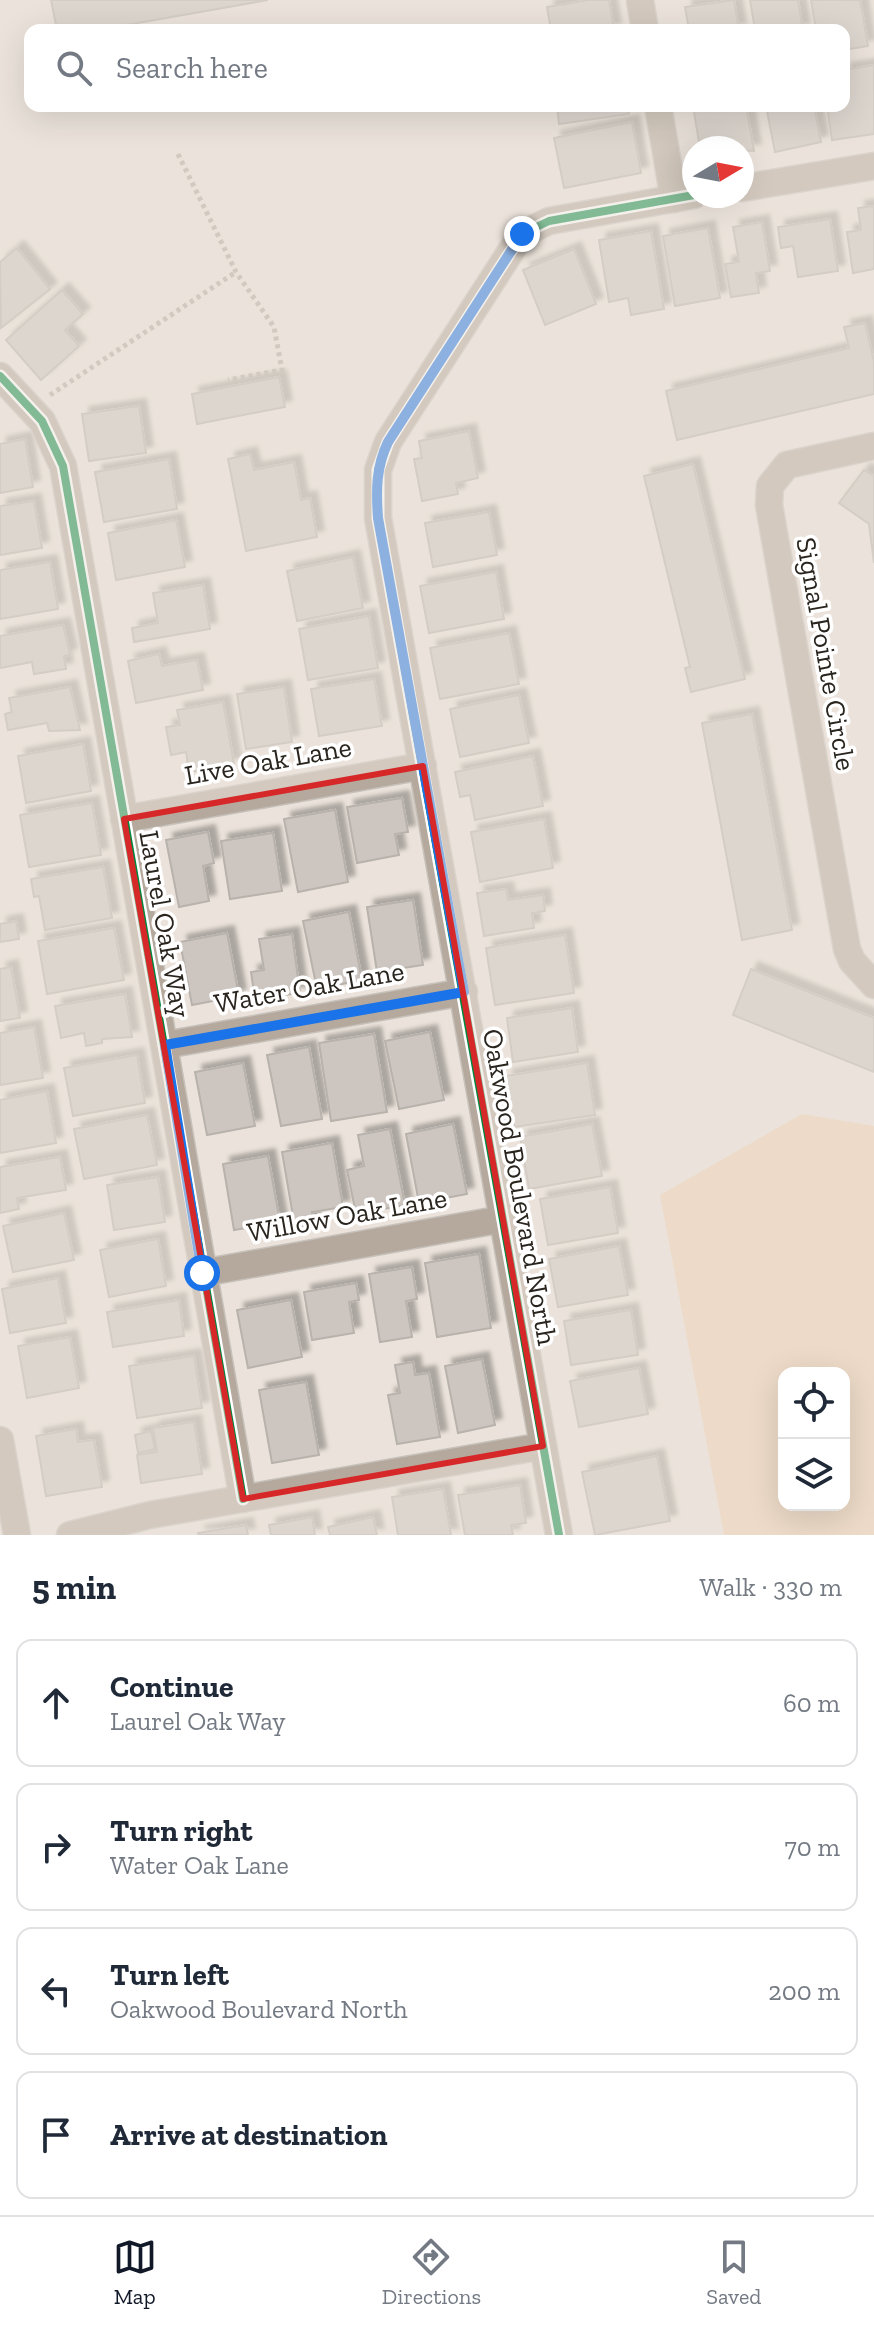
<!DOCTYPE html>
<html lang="en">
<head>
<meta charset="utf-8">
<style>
  body { margin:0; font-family:"Zilla Slab",serif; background:#f6f6f7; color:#1f2937 }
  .controls { position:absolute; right:24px; bottom:24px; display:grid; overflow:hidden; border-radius:16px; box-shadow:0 8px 32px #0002 }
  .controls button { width:72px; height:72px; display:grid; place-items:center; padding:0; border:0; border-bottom:2px solid #e0e1e3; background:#fff; color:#1f2937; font:40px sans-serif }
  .compass { position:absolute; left:682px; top:136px; width:72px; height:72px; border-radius:50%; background:#fff; box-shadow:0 8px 32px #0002; rotate:80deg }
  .stop { position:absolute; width:24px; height:24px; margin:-18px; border:6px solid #1a73e8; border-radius:50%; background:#fff }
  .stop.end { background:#1a73e8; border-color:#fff; box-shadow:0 2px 8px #0008 }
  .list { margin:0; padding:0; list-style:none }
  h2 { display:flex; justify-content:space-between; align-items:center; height:104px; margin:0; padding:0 32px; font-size:34px }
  h2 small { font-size:26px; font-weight:400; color:#747a83 }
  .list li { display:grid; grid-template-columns:52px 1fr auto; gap:24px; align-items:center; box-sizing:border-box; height:128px; margin:0 16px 16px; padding:0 16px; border:2px solid #e0e1e3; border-radius:16px }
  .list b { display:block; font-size:30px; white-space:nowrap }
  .list p { margin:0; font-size:26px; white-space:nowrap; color:#747a83 }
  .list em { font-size:26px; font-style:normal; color:#747a83 }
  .icon { flex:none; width:44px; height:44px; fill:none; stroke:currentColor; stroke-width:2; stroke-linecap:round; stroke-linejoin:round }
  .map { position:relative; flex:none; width:874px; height:1535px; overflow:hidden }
  .search { position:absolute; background:#fff; box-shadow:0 8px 32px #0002; left:24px; right:24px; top:24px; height:88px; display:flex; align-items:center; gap:20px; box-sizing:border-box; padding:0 28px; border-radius:16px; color:#747a83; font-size:30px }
  .sheet { height:680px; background:#fff }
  nav { display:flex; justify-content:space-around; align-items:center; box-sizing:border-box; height:112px; border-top:2px solid #e0e1e3; background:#fff; font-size:22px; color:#747a83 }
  nav a { display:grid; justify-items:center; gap:4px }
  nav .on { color:#111827 }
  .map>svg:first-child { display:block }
  .green { fill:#efcfb2; fill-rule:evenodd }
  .building { fill:#cdc6c0; stroke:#b8b2ac; stroke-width:2; filter:url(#shadow) }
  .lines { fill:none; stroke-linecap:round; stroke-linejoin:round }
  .minor-casing { stroke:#c6c1bb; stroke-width:29 }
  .path { stroke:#b3a9a0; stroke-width:5; stroke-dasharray:4 4; stroke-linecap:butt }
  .minor { stroke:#b5a89c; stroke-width:26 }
  .cycleway-casing { stroke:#fff; stroke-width:13 }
  .cycleway { stroke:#00873e; stroke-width:8 }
  .route { stroke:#1a73e8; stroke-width:10 }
  .marked { fill:none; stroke:#d62828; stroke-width:6; stroke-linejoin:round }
  .labels { text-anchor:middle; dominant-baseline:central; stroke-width:7; stroke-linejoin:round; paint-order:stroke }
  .street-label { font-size:28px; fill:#29241e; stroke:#fff }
</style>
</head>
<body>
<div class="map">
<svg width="874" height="1535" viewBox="0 0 874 1535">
  <defs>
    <filter id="shadow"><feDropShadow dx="7" dy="-7" stdDeviation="2" flood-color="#0004"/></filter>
  </defs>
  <rect width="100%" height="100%" fill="#ebe3db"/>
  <!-- green -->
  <path class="green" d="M802,1114L874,1126V1535H724L660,1195ZM784,1373H844V1505H784Z"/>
  <!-- building -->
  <path class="building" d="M51,0H268L98,30H57Z
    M589,0H609L614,30H551L547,7Z
    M734,0L739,30H689L685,7Z
    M750,0H798L803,30H755Z
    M811,0H860L868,46L844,50V30H816Z
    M874,65V134L832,140L827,106H844V70Z
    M557,106H628L629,114L559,124Z
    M693,106H746L754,151L700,148Z
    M766,106H814L821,142L775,152Z
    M632,122L641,173L564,188L554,138Z
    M874,206V269L853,273L847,232L861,230L858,208Z
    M830,219L838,271L798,277L793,246L781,248L778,227Z
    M762,222L770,271L756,273L759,293L731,297L725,264L739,262L733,227Z
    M708,228L720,298L675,306L663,236Z
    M651,231L664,309L631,315L628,298L609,302L599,240Z
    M17,248L50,289L1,328L0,262Z
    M574,249L596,304L545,325L523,270Z
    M62,290L83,314L65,330L79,346L41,380L6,340Z
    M865,323L874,362V394L677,440L666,391L849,348L844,327Z
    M279,377L285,407L197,424L192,394Z
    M139,406L146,453L89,461L82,414Z
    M469,431L478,478L456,483L458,494L422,501L414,459L422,458L419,441Z
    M25,439L33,487L0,493V444Z
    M250,454L254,470L294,462L301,500L310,498L317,537L246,551L228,459Z
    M169,459L177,509L104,522L95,472Z
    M693,464L745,679L691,692L685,668L690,667L644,476Z
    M864,470L874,476V563L869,524L839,503Z
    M34,501L42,548L0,555V506Z
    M489,512L497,555L433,567L425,523Z
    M176,520L185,567L116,580L108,533Z
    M353,557L363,608L297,621L287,571Z
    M50,562L58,609L0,619V570Z
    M496,572L504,619L429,633L420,586Z
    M203,585L210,629L134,642L132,628L158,623L153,593Z
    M369,616L378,668L308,680L299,629Z
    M63,625L70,655L64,656L66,669L34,674L32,662L0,668V636Z
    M509,633L519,684L440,699L430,648Z
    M159,654L162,666L197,660L203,690L136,703L128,661Z
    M374,679L382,726L319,736L311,689Z
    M70,687L80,730L49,731L47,723L8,730L5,714L12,712L9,698Z
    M284,687L292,742L246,749L237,694Z
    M519,695L529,743L460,757L450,709Z
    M223,702L234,764L189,772L186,752L171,755L166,727L180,725L177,710Z
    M752,714L792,930L742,940L702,723Z
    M83,744L91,791L26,803L18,756Z
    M533,756L543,806L475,820L470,795L460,797L455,772Z
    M402,798L408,832L395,834L399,855L357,863L347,807Z
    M92,803L101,855L29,867L20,815Z
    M335,810L348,882L298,892L284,819Z
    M544,819L553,868L480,882L471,832Z
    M208,832L214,863L203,866L209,901L179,907L166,840Z
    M273,833L282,891L230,899L221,841Z
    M103,867L112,918L45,930L39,896L34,897L31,879Z
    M506,889L508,900L543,895L545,911L532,913L534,928L484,936L477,893Z
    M413,900L423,965L377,972L367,907Z
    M349,912L362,980L317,989L303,921Z
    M16,921L19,939L0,942V924Z
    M114,928L124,980L47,994L38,941Z
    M227,933L239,996L192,1005L180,942Z
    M292,934L300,993L255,999L251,972L264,970L259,939Z
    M565,935L574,993L495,1005L486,948Z
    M11,967L20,1018L0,1021V969Z
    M751,969L874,1018V1072L733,1015Z
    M125,994L132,1037L102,1039V1043L86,1046L84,1033L61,1038L55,1006Z
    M572,1008L578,1052L513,1062L507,1018Z
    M34,1027L43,1078L0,1085V1033Z
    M430,1032L444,1100L399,1109L385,1041Z
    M374,1034L387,1112L331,1121L319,1043Z
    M309,1047L322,1119L281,1126L267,1055Z
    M137,1055L145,1103L73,1116L64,1068Z
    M243,1063L255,1126L207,1135L195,1072Z
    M587,1063L595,1115L514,1127L506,1076Z
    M47,1091L56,1143L0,1153V1100Z
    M147,1115L157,1165L84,1179L74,1129Z
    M453,1124L467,1194L419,1203L406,1134Z
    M592,1124L602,1176L529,1189L520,1137Z
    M390,1129L405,1205L356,1214L347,1170L364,1166L358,1135Z
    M332,1143L343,1207L312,1212L314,1225L295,1228L282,1152Z
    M268,1156L280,1222L234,1230L223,1164Z
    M60,1157L66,1190L17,1198L19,1209L0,1213V1167Z
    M158,1177L165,1222L114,1230L107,1185Z
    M610,1187L618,1233L548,1245L540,1199Z
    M64,1213L74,1260L13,1272L3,1226Z
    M158,1239L166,1286L109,1297L100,1250Z
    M619,1246L628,1295L558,1307L549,1259Z
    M479,1254L491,1328L437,1337L425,1263Z
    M412,1267L417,1299L406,1301L412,1337L380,1342L369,1274Z
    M58,1278L66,1323L10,1333L2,1289Z
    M356,1283L359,1300L349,1302L354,1333L312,1340L304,1292Z
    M179,1300L184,1336L113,1347L107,1312Z
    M291,1300L302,1357L248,1368L237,1310Z
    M631,1310L638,1355L571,1365L564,1321Z
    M70,1337L79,1388L27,1398L18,1346Z
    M194,1356L202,1408L137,1418L129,1366Z
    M482,1359L495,1425L458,1433L445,1366Z
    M413,1362L415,1375L429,1373L440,1437L397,1444L388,1395L400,1393L395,1365Z
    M639,1368L648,1414L579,1427L570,1381Z
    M306,1382L319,1455L272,1463L259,1390Z
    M194,1422L202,1474L141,1483L137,1455L157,1452L153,1428Z
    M76,1429L78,1442L94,1440L102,1487L46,1496L36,1436Z
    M151,1431L155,1449L138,1453L135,1435Z
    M657,1456L670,1521L595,1535L582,1472Z
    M520,1485L526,1523L511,1525L513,1535H465L458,1495Z
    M443,1489L451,1535H398L392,1497Z
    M312,1517L315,1535H271L269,1525Z
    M373,1517L377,1535H330L328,1527Z
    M246,1525L248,1535H199L198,1533Z"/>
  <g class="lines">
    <!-- minor casing -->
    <g class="minor-casing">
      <path id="minor" d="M640,0L645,30
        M658,106L674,199
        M742,188L874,166
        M0,376L42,421L63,466L243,1499
        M874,446L787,465L770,486L769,505L847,949L852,961L874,985
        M124,819L423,766
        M165,1045L464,992
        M202,1273L503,1219
        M0,1440L17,1535
        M70,1535L150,1515L543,1446
        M559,1535L378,518V470L388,442L522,234L549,221L694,195"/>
    </g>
    <!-- path -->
    <path class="path" d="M178,154L236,272L274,327L282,370L228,380
      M50,395L236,272"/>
    <!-- minor -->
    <use href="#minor" class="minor"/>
    <!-- cycleway casing -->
    <g class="cycleway-casing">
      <path id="cycleway" d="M0,376L42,421L63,466L243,1499
        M559,1535L378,518V470L388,442L522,234L549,221L694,195"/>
    </g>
    <!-- cycleway -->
    <use href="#cycleway" class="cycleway"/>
  </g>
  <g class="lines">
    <!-- route -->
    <path class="route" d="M202,1273L165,1045L464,992L378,518C376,490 376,467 388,442L522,234"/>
  </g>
  <!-- marked area -->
  <path d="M0 0H874V1535H0ZM423,766L543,1446L243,1499L124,819Z" fill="#ebe3db" fill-opacity=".55" fill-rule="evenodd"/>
  <path class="marked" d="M423,766L543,1446L243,1499L124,819Z"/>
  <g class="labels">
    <!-- street labels -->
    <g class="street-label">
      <text transform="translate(826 654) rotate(80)">Signal Pointe Circle</text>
      <text transform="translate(268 761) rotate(-10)">Live Oak Lane</text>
      <text transform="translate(165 924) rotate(80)">Laurel Oak Way</text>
      <text transform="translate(309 987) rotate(-10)">Water Oak Lane</text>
      <text transform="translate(520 1187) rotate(80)">Oakwood Boulevard North</text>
      <text transform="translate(347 1215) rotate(-10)">Willow Oak Lane</text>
    </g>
  </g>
</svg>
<div class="controls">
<button><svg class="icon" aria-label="locate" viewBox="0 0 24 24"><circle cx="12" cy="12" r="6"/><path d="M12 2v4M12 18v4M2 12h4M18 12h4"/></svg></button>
<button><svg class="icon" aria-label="layers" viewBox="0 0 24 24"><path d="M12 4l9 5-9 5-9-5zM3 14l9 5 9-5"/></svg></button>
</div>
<svg class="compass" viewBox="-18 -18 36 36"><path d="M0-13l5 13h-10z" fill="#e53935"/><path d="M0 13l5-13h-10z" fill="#747a83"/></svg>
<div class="stop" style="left:202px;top:1273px"></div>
<div class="stop end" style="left:522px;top:234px"></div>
<div class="search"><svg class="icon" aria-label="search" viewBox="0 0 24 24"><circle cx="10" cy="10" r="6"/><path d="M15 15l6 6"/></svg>Search here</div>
</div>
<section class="sheet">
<h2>5 min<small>Walk · 330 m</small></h2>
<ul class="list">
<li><svg class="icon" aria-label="ahead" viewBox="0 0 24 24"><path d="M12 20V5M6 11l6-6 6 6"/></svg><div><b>Continue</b><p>Laurel Oak Way</p></div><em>60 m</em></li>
<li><svg class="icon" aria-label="right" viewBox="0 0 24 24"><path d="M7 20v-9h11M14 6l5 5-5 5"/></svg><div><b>Turn right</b><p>Water Oak Lane</p></div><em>70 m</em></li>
<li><svg class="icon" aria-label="left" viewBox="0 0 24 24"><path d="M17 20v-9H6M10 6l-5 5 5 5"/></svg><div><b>Turn left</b><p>Oakwood Boulevard North</p></div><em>200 m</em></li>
<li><svg class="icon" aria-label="arrive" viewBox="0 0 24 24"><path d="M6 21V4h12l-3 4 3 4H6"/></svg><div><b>Arrive at destination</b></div></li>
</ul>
</section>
<nav>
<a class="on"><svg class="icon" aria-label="map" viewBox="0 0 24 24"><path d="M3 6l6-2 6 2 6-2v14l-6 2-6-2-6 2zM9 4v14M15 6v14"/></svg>Map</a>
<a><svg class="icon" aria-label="directions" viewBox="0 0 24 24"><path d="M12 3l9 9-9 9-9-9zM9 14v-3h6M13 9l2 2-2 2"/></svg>Directions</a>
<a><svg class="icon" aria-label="saved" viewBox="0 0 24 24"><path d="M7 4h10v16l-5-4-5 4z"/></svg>Saved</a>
</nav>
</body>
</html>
